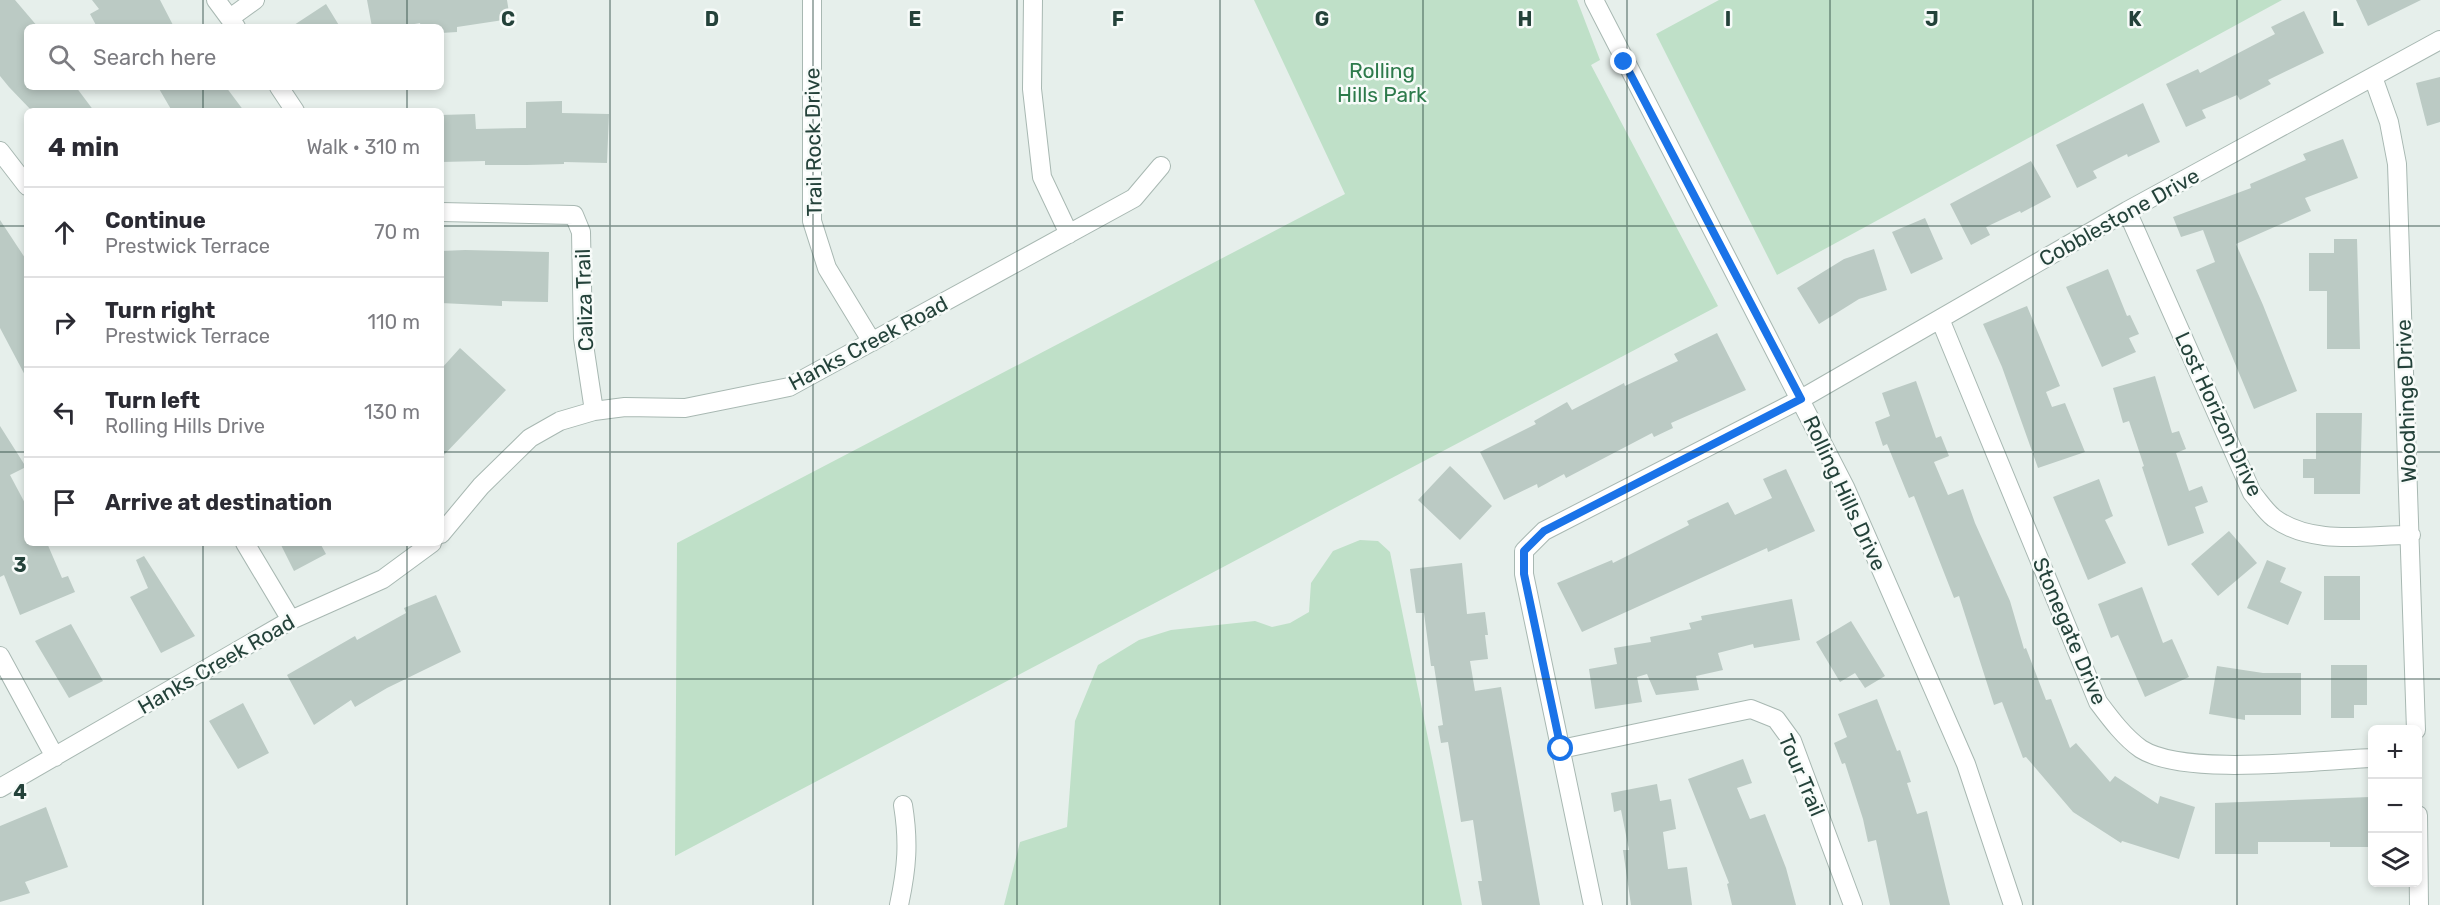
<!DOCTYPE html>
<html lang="en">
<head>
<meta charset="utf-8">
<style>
  body { margin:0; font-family:Rubik,sans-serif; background:#f7f7f7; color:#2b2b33 }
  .controls { position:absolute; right:18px; bottom:18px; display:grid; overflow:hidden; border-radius:9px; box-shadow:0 3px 9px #0003 }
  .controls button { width:54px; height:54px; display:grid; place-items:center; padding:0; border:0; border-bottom:2px solid #e1e1e2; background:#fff; color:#2b2b33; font:30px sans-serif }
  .stop { position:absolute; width:18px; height:18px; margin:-14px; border:4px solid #1a73e8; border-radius:50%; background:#fff }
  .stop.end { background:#1a73e8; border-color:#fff; box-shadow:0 2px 6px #0008 }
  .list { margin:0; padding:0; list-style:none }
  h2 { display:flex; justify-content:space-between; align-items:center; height:78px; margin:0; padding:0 24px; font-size:26px }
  h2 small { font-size:20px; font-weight:400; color:#7c7c81 }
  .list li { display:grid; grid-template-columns:39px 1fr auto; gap:18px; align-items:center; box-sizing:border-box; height:90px; padding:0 24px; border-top:2px solid #e1e1e2 }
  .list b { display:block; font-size:22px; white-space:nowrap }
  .list p { margin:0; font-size:20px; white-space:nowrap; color:#7c7c81 }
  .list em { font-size:20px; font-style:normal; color:#7c7c81 }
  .icon { flex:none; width:33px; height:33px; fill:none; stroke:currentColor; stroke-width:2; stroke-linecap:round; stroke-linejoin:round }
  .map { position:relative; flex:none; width:2440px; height:905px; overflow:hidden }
  .search { position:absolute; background:#fff; box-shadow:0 3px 9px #0003; left:24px; top:24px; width:420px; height:66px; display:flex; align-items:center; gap:15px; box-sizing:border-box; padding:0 21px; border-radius:9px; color:#7c7c81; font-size:22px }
  .panel { position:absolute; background:#fff; box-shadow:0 3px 9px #0003; left:24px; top:108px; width:420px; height:438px; border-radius:9px }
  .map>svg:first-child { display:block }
  .green { fill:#bfe0c8 }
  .building { fill:#bbcac4 }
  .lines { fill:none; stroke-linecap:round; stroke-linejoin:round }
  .minor-casing { stroke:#a8b8b2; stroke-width:20 }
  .minor { stroke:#fff; stroke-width:18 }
  .route { stroke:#1a73e8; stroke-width:8 }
  .grid { fill:none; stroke:#24423a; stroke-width:1.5; stroke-opacity:0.55 }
  .labels { text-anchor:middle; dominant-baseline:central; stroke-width:5; stroke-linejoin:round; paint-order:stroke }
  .park-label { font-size:21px; fill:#2d7a4b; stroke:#f7fbf9 }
  .street-label { font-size:21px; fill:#24423a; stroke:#f7fbf9 }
  .grid-label { font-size:20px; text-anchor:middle; font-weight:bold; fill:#24423a; stroke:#f7fbf9; stroke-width:5; stroke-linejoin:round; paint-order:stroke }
</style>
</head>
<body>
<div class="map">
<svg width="2440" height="905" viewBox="0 0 2440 905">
  <rect width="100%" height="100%" fill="#e6efeb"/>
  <!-- green -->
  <path class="green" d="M1254,0H1577L1600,60L1591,65L1718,306L675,856L677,543L1345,194Z
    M1719,0H2282L1777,275L1656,34Z
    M1360,540L1378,541L1390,552L1462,905H1004L1020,842L1067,827L1075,721L1098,665L1139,640L1171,630L1255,621L1272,627L1290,623L1309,612L1311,583L1333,551Z"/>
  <!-- building -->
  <path class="building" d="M0,0H15L38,27H27V87H76L94,111H32L9,87L0,76Z
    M92,0H160L174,27H97L90,14L99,9Z
    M367,0H507L510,19L457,27V32L441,33V27H421L420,23L398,27H372Z
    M2356,0H2421L2368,26Z
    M326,4L340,27H291Z
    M2304,11L2324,53L2268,80L2271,84L2240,100L2237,95L2202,110L2206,118L2186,127L2166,84L2198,69L2200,73L2275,34L2271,27Z
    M2440,77V122L2427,126L2416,83Z
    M158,87H226L244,111H172Z
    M562,101V113L609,114L607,163L564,162V164L527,165H485V161L441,162V115L475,114L476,129L526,128V102Z
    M2143,103L2160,142L2128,157L2127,154L2093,171L2097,178L2077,188L2056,145Z
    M2343,139L2358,178L2305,198L2311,211L2236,244L2263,305L2297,391L2254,409L2196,270L2215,262L2203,230L2181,237L2173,217L2251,188L2250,184L2306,160L2303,154Z
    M2031,161L2051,197L2021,213L2020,211L1986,227L1990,235L1971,245L1950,204Z
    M1925,218L1943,259L1911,274L1892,232Z
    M0,220L27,261V379L0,328Z
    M2334,239H2357L2360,349H2327V291H2309V253H2334Z
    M1874,249L1887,290L1859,299L1819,324L1797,288L1844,259Z
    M465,250L549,252L548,302L502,301V306L441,303V251Z
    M2108,269L2127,316L2130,315L2139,334L2129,338L2136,352L2102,367L2066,287Z
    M2027,306L2060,386L2046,392L2052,407L2065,403L2085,452L2038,468L2002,367L1983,324Z
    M1717,333L1746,390L1671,423L1673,428L1654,437L1652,433L1566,478L1564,474L1538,488L1537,484L1504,500L1480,452L1536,424L1534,421L1567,402L1572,410L1624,383L1625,386L1678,361L1674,354Z
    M460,348L506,390L441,458V369Z
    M2155,376L2172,433L2179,431L2186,449L2176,453L2189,491L2202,486L2208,502L2195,507L2204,533L2168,546L2142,467L2144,466L2129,421L2123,423L2113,388Z
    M1916,381L1936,438L1941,436L1949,456L1934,462L1948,495L1963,489L1975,523L2010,601L2024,649L2026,648L2046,700L2051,699L2070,748L2076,743L2110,782L2115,776L2158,804L2160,796L2195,807L2179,859L2122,841L2121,843L2073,812L2026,757L2023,758L2002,702L1994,705L1959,596L1954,598L1914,496L1909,498L1887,444L1883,446L1875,422L1890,416L1882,393Z
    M2316,413H2362L2360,494H2314V478H2303V459H2316Z
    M0,426L26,467L10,475L27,507V543H47L62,578L68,576L75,592L20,615L4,575L0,577Z
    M1450,466L1492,506L1460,540L1418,500Z
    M1786,469L1815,531L1768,552L1767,548L1582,632L1557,583L1612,560L1613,563L1689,525L1687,521L1728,502L1735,515L1772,498L1763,479Z
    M2099,479L2113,516L2105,520L2126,563L2088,580L2053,497Z
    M2229,531L2257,563L2218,596L2191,564Z
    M280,543H320L326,554L294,571Z
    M144,556L195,636L161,653L130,597L148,588L136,560Z
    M2267,560L2286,568L2280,582L2302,592L2288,625L2247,608Z
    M1462,563L1467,614L1485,612L1488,635H1485L1488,659L1470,661L1475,691L1501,687L1540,905H1482L1478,881H1482L1473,820L1461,822L1448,742L1441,743L1438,726L1443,725L1434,666H1431L1424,613H1416L1410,569Z
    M2324,576H2360V620H2324Z
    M2142,587L2163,643L2172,639L2189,677L2145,697L2118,635L2111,638L2098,604Z
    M436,595L461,652L387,688L355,707L351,700L314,725L287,675L355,636L357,640L406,613L404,608Z
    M1792,599L1800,640L1754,648L1753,644L1718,653L1723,670L1696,676L1699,690L1656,695L1647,674L1637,677L1642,702L1595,709L1589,669L1617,664L1614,648L1651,642L1650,637L1691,629L1689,623L1702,620L1701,616Z
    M1851,621L1885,676L1865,688L1855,673L1840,682L1816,642Z
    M71,624L103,681L69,698L35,641Z
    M2331,665H2367V705H2354V718H2331Z
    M2217,666L2263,673H2301V715H2245V720L2209,714Z
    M1877,699L1897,751L1900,750L1911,782L1907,783L1917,814L1927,811L1950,905H1890L1876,840L1868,842L1863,819L1845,763L1842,764L1834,743L1847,737L1838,714Z
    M243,703L269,753L238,769L209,721Z
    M1743,759L1752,783L1737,788L1750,819L1765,814L1786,868L1796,905H1732L1727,884L1729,883L1688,779Z
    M1657,784L1660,801L1671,799L1676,829L1663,832L1668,869L1687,867L1692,905H1631L1623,850H1629L1621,810L1614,812L1611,793Z
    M2370,797V847H2330V842H2258V854H2215V803Z
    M46,807L68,867L25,882L30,893L0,902V826Z"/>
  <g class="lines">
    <!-- minor casing -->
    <g class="minor-casing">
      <path id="minor" d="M216,0L236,27
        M812,0V221L827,268L872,342
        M1033,0L1032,89L1042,177L1069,234
        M1594,0L1845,487L1966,764L2013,905
        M230,18L255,0
        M2373,77L2389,122L2397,164L2416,730
        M279,87L295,111
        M0,151L27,186
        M2127,211L2252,493C2259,501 2265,511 2274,518C2312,546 2366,535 2411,535
        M441,212L574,215L581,232L583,338L594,411
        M1940,319L2098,702C2110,718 2124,737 2141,749C2185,777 2318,760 2372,758
        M441,534L481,486L530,438L560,421L594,411L625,407L685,408L789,387L1134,198L1161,166
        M245,543L291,620
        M0,656L55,757
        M1561,749L1751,709L1776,719L1792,741L1853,905
        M0,788L291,620L383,579L432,543
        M2418,815L2419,905
        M899,905C907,868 909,842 903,805
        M1593,905L1524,574V551L1544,531L1801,399L2127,211L2440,40"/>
    </g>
    <!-- minor -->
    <use href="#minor" class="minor"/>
  </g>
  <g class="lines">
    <!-- route -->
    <path class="route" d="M1561,749L1524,574V551L1544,531L1801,399L1624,62"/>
  </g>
  <!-- grid -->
  <path class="grid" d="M203,0V27M407,0V27M610,0V905M813,0V905M1017,0V905M1220,0V905M1423,0V905M1627,0V905M1830,0V905M2033,0V905M2237,0V905M203,87V111M407,87V111M0,226H27M441,226H2440M0,452H27M441,452H2440M203,543V905M407,543V905M0,679H2440"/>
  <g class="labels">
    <!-- park labels -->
    <g class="park-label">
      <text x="1382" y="70">Rolling<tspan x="1382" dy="24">Hills Park</tspan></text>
    </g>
    <!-- street labels -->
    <g class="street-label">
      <text transform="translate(813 142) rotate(-91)">Trail Rock Drive</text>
      <text transform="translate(2119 217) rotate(-29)">Cobblestone Drive</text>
      <text transform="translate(584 300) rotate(-92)">Caliza Trail</text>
      <text transform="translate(868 343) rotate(-28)">Hanks Creek Road</text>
      <text transform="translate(2406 401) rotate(-92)">Woodhinge Drive</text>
      <text transform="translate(2219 414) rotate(65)">Lost Horizon Drive</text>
      <text transform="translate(1845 493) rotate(65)">Rolling Hills Drive</text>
      <text transform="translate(2070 631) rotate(67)">Stonegate Drive</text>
      <text transform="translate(216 664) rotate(-30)">Hanks Creek Road</text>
      <text transform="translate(1802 775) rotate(67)">Tour Trail</text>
    </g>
  </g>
  <g class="grid-label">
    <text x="508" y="26">C</text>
    <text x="712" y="26">D</text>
    <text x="915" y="26">E</text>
    <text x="1118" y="26">F</text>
    <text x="1322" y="26">G</text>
    <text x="1525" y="26">H</text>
    <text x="1728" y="26">I</text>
    <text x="1932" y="26">J</text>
    <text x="2135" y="26">K</text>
    <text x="2338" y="26">L</text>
    <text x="20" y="572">3</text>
    <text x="20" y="799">4</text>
  </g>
</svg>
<div class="controls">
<button>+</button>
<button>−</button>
<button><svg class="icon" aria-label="layers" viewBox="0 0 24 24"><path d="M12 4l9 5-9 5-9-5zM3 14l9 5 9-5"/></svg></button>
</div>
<div class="stop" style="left:1561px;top:749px"></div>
<div class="stop end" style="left:1624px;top:62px"></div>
<div class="search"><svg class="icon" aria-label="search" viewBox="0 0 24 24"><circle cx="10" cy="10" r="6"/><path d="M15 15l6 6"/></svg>Search here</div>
<section class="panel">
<h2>4 min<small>Walk · 310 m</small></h2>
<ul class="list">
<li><svg class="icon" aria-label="ahead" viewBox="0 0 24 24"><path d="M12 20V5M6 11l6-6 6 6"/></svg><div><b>Continue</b><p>Prestwick Terrace</p></div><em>70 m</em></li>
<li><svg class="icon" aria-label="right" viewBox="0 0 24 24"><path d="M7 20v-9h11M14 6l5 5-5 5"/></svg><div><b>Turn right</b><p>Prestwick Terrace</p></div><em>110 m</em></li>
<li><svg class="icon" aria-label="left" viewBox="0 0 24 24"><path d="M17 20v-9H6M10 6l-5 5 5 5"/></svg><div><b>Turn left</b><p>Rolling Hills Drive</p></div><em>130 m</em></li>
<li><svg class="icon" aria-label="arrive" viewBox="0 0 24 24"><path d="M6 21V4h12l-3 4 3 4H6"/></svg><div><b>Arrive at destination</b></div></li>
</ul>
</section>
</div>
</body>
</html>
